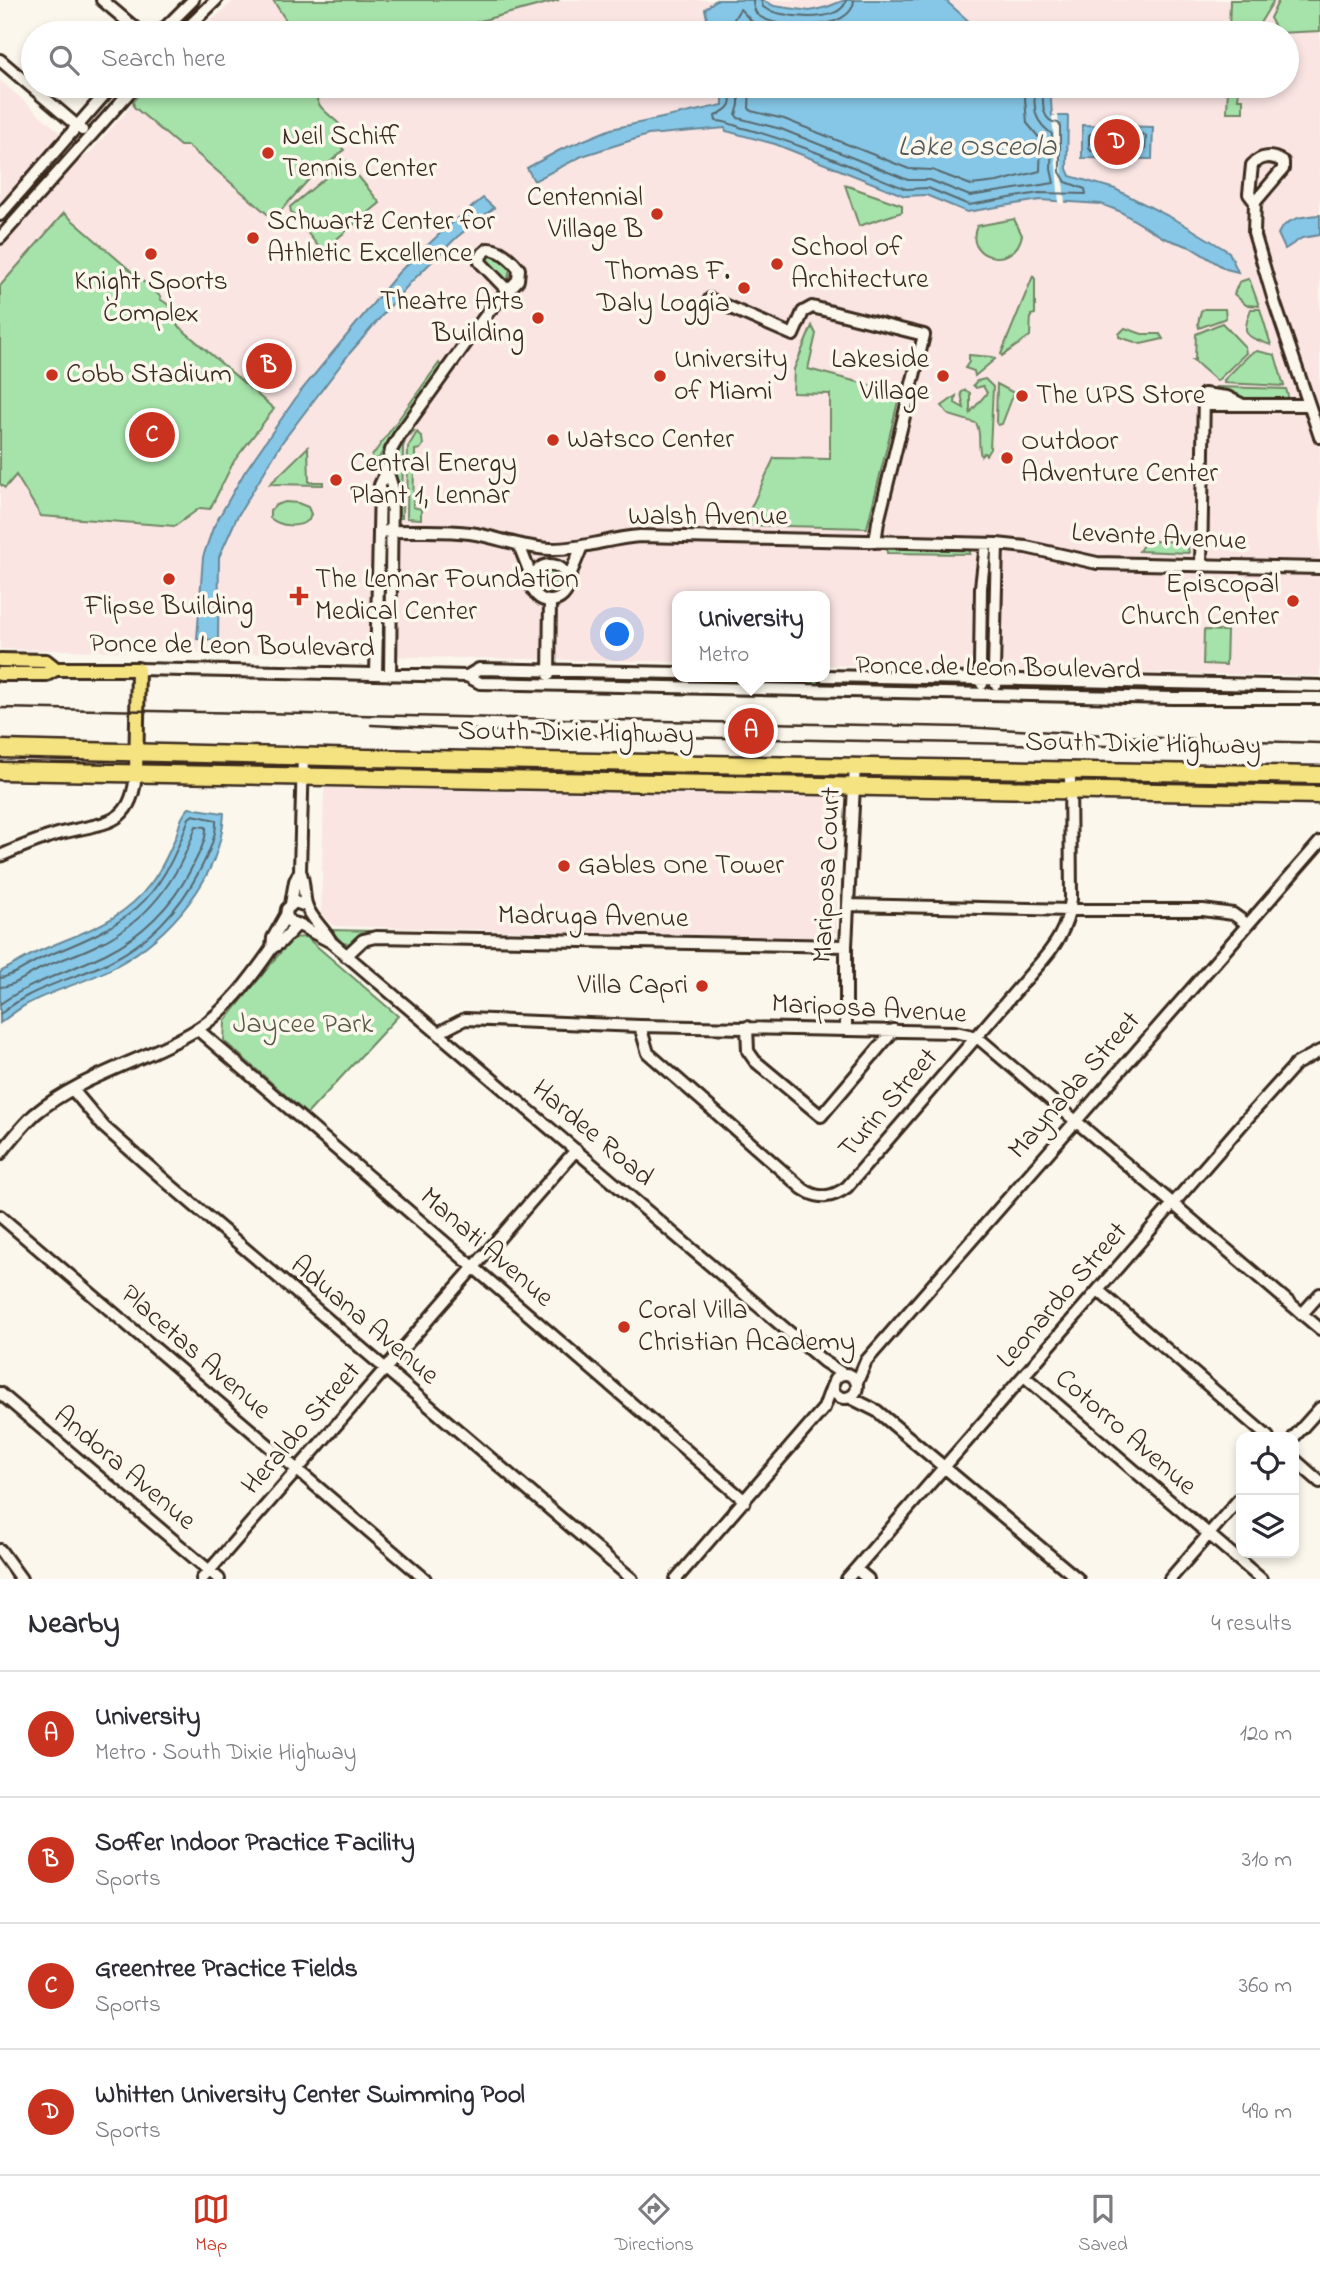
<!DOCTYPE html>
<html lang="en">
<head>
<meta charset="utf-8">
<style>
  body { margin:0; font-family:"Indie Flower",sans-serif; background:#f2f2f3; color:#2b2b33 }
  .controls { position:absolute; right:21px; bottom:21px; display:grid; overflow:hidden; border-radius:14px; box-shadow:0 4px 10px #0003 }
  .controls button { width:63px; height:63px; display:grid; place-items:center; padding:0; border:0; border-bottom:2px solid #e1e1e2; background:#fff; color:#2b2b33; font:35px sans-serif }
  .you { position:absolute; left:618px; top:635px; width:24px; height:24px; margin:-18px; border:5px solid #fff; border-radius:50%; background:#1a73e8; box-shadow:0 0 0 10px #1a73e833 }
  .badge { display:grid; place-items:center; width:46px; height:46px; border-radius:50%; background:#c8321e; color:#fff; font-size:23px; font-weight:700 }
  .pin { position:absolute; translate:-50% -50%; border:4px solid #fff; box-shadow:0 2px 7px #0006 }
  .popup { position:absolute; left:672px; top:591px; width:158px; height:91px; box-sizing:border-box; display:grid; place-content:center; border-radius:14px; background:#fff; filter:drop-shadow(0 2px 5px #0005); font-size:23px; white-space:nowrap; color:#7c7c81 }
  .popup b { font-size:26px; color:#2b2b33 }
  .popup::after { content:''; position:absolute; left:50%; top:100%; margin-left:-14px; border:14px solid transparent; border-top-color:#fff }
  .list { margin:0; padding:0; list-style:none }
  h2 { display:flex; justify-content:space-between; align-items:center; height:91px; margin:0; padding:0 28px; font-size:30px }
  h2 small { font-size:23px; font-weight:400; color:#7c7c81 }
  .list li { display:grid; grid-template-columns:46px 1fr auto; gap:21px; align-items:center; box-sizing:border-box; height:126px; padding:0 28px; border-top:2px solid #e1e1e2 }
  .list b { display:block; font-size:26px; white-space:nowrap }
  .list p { margin:0; font-size:23px; white-space:nowrap; color:#7c7c81 }
  .list em { font-size:23px; font-style:normal; color:#7c7c81 }
  .icon { flex:none; width:38px; height:38px; fill:none; stroke:currentColor; stroke-width:2; stroke-linecap:round; stroke-linejoin:round }
  .map { position:relative; flex:none; width:1320px; height:1579px; overflow:hidden }
  .search { position:absolute; background:#fff; box-shadow:0 4px 10px #0003; left:21px; right:21px; top:21px; height:77px; display:flex; align-items:center; gap:18px; box-sizing:border-box; padding:0 24px; border-radius:38px; color:#7c7c81; font-size:26px }
  .sheet { height:595px; background:#fff }
  nav { display:flex; justify-content:space-around; align-items:center; box-sizing:border-box; height:98px; border-top:2px solid #e1e1e2; background:#fff; font-size:19px; color:#7c7c81 }
  nav a { display:grid; justify-items:center; gap:4px }
  nav .on { color:#c8321e }
  .map>svg:first-child { display:block }
  .built { fill:#fae5e3 }
  .green { fill:#a6e3aa; stroke:#708664; stroke-width:2 }
  .water { fill:#86c7e7; stroke:#688897; stroke-width:2 }
  .pier { fill:#fbf7ec }
  .lines { fill:none; stroke-linecap:round; stroke-linejoin:round }
  .shore { stroke:#59696e; stroke-width:2 }
  .minor-casing { stroke:#3b2a1e; stroke-width:16 }
  .major-casing { stroke:#3b2a1e; stroke-width:18 }
  .highway-casing { stroke:#3b2a1e; stroke-width:21 }
  .minor { stroke:#fbf7ec; stroke-width:10 }
  .major { stroke:#f5e382; stroke-width:12 }
  .highway { stroke:#f5e382; stroke-width:16 }
  .rail { stroke:#3b2a1e; stroke-width:2.5 }
  .poi-dot { fill:#c8321e; stroke:#fbf7ec; stroke-width:2.5 }
  .labels { text-anchor:middle; dominant-baseline:central; stroke-width:7; stroke-linejoin:round; paint-order:stroke }
  .poi-label { font-size:28px; fill:#3b2a1e; stroke:#fbf7ec; text-anchor:start }
  .street-label { font-size:28px; fill:#3b2a1e; stroke:#fbf7ec }
  .park-label { font-size:28px; fill:#565841; stroke:#fbf7ec }
  .water-label { font-size:30px; font-style:italic; fill:#52595a; stroke:#fbf7ec }
</style>
</head>
<body>
<div class="map">
<svg width="1320" height="1579" viewBox="0 0 1320 1579">
  <rect width="100%" height="100%" fill="#fbf7ec"/>
  <filter id="ink" filterUnits="userSpaceOnUse"><feTurbulence type="fractalNoise" baseFrequency=".0143" numOctaves="2"/><feDisplacementMap in="SourceGraphic" scale="14" xChannelSelector="R" yChannelSelector="G"/><feConvolveMatrix kernelMatrix="1 2 1 2 8 2 1 2 1" color-interpolation-filters="sRGB"/></filter>
  <g filter="url(#ink)">
    <!-- built -->
    <path class="built" d="M235,0H1320V676L930,669L914,665L870,663L857,666L825,665L824,596H678L677,662L0,649V80L87,156L149,86H1287V33H197Z
      M324,788L836,797L837,932L830,938L334,926L321,915Z"/>
    <!-- green -->
    <path class="green" d="M273,0H559L457,27L446,33H294Z
      M1230,0H1274L1254,33L1229,32Z
      M1279,0H1320V31L1278,33L1270,18Z
      M146,86H313L317,92C313,108 335,117 343,128L344,134L338,143L344,150L322,169L320,167L276,216L272,218L188,146H180L134,107L133,101Z
      M1228,87H1235V90H1239L1238,99H1243V112H1227Z
      M346,161L380,203L322,251L291,212L290,207Z
      M845,185L902,205V212L859,226Z
      M64,213L161,297L160,299L183,315L176,324L274,409L234,461L210,509L200,508L175,526L41,516L16,475L5,488L0,484V286Z
      M1014,219L1022,235C1015,271 962,259 977,226Z
      M491,255L510,268L508,279H504L488,264L487,257Z
      M1033,276L1035,279V314L1031,315L1030,336L1002,356L1001,354Z
      M1248,279L1250,281L1259,306L1246,305L1234,294L1239,282Z
      M1204,309H1225L1226,318L1199,328L1198,323L1201,311Z
      M1251,309H1260L1271,345C1246,336 1240,337 1251,309Z
      M1222,323L1245,347L1246,353L1217,381L1193,360H1195L1196,334Z
      M812,326L816,334L808,369L900,393L867,528L743,525L774,458L830,459V394L793,393L794,369Z
      M1125,328L1142,334H1160L1163,339L1141,344L1119,337V334Z
      M1257,351L1275,355L1284,386L1224,383V380L1250,354Z
      M969,355L992,357L995,359L975,376L974,371L965,368L969,362Z
      M439,363L442,368L388,441L379,458L372,461V456Z
      M985,379L993,387L990,449L986,455L984,453L981,456C977,444 982,432 976,423L949,415L942,406L956,396L955,403L964,408L961,393L965,390L970,393V413L987,393L983,386L976,388L973,385L977,381Z
      M997,384L1014,393L1002,424L998,425L996,422Z
      M1216,387L1286,389L1289,400L1240,399L1216,390Z
      M410,431H414L406,439L403,447L402,518H394C395,488 389,455 410,431Z
      M417,432L422,438L423,445L420,449L415,450V464L422,465L423,468L414,469L413,507L421,509V519L407,518L408,447Z
      M308,447L309,482H323V485L270,484Z
      M285,502L298,503L308,507L311,514L309,520C298,528 281,527 270,518V511L276,505Z
      M1153,541L1187,542L1189,553L1139,551L1145,542Z
      M887,548L970,549V554L887,553Z
      M537 583a14 14 0 1 1 28 0a14 14 0 1 1-28 0Z
      M1204,630L1227,631L1226,665L1203,664Z
      M560,675L826,680L825,684L560,679Z
      M1056,687L1163,688L1165,690L1160,692L1069,690L1057,689Z
      M406,763L838,773L845,777L843,779L382,770Z
      M962,774L1044,781L1045,782L936,779Z
      M1152,778L1218,781L1197,786L1110,784V781Z
      M331,930L462,933L372,932L348,944L342,943Z
      M306,937L398,1016L307,1114L224,1041L225,1021L292,938Z"/>
    <!-- water -->
    <path class="water" d="M716,0H762L774,6L810,11L827,7L845,0H945L982,33H710L705,9Z
      M723,86H1050L1052,116H1068L1067,169L1070,176L1115,189L1180,222L1229,252L1238,272L1226,269L1190,247L1164,238L1119,211L1101,204L1040,200L967,212L926,195L905,196L775,144L726,131L725,128L648,135L582,156L534,181L527,168L560,150L611,129L723,105Z
      M1082,125L1153,127L1152,159L1082,158Z
      M483,198L494,208L457,237L410,283L349,354L283,441L237,517L219,557L218,640L197,639L203,557L213,528L244,473L300,392L399,272L447,227Z
      M1320,215V235L1302,238L1285,249L1278,234C1285,218 1304,216 1320,215Z
      M189,808L224,813C221,878 170,936 116,966C90,981 59,988 31,1002C20,1007 10,1016 0,1023V972C11,966 22,960 33,954C77,933 120,925 151,883C162,869 169,853 176,836C180,825 180,817 189,808Z"/>
    <!-- pier -->
    <path class="pier" d="M1058,115L1065,204H1059L1052,116Z"/>
    <g class="lines">
      <!-- shore -->
      <path class="shore" d="M753,0C753,6 754,11 758,15C777,31 853,32 854,0
        M761,0L763,7C778,18 842,25 846,0
        M736,33L734,19L740,9L756,26L780,33
        M730,86C732,104 733,107 715,116L716,121C728,121 736,127 747,129C802,144 854,168 906,189L928,188L969,205L1039,193L1086,194L1085,189L1066,182L1060,172V125L1058,123C1040,122 1043,100 1043,86
        M739,86V105L736,115L738,118L781,129L908,180H930L970,196L1054,183L1051,169L1052,134C1032,119 1035,110 1034,86
        M750,86L749,108L751,111L784,119L909,169L932,170L971,185L997,182L1040,171L1041,140L1027,123L1024,86
        M1092,133L1143,134L1146,136L1145,149L1142,152L1091,151L1089,148V135Z
        M0,978C15,976 30,963 44,957C127,924 159,906 189,818L193,815L216,820C217,836 208,855 200,870C180,908 150,941 111,961C84,975 53,982 27,996C17,1001 9,1008 0,1014
        M0,987C16,986 30,973 44,967C62,959 82,953 99,944C149,920 179,878 196,826L206,827C207,841 196,859 190,871C172,906 141,936 107,953C71,971 33,981 0,1004"/>
      <!-- minor casing -->
      <g class="minor-casing">
        <path id="minor" d="M102,0L141,33
          M160,33L193,0
          M182,33L216,0
          M0,60L82,130
          M1255,202L1249,194L1252,165C1261,155 1272,155 1283,162V169L1255,202L1254,233L1275,304L1320,437
          M0,215L112,86
          M0,238L135,86
          M710,299L793,335L803,312L812,307L924,335L878,522L875,542
          M1204,405H1309
          M387,470L392,486L390,675
          M379,531C409,532 441,529 470,533C497,537 522,548 550,549C581,550 609,538 640,536L997,544L1026,547L1097,563L1320,568
          M519,545L532,578
          M532 583a18 18 0 1 1 36 0a18 18 0 1 1-36 0Z
          M1201,566L1204,394L1227,397L1241,404
          M568,580L582,546
          M138,669L467,676L480,683L1173,698H1320
          M376,674L380,485L387,470L391,450L399,436L489,311L518,280L519,269C511,259 501,249 488,249L481,255L480,262L507,290
          M549,675L550,601
          M467,676L479,669L678,673
          M824,676L1320,686
          M982,684L980,665L981,587L986,544
          M996,684L994,670L997,544
          M303,755L300,871C305,882 303,893 306,904C311,920 324,928 331,942
          M0,856C20,847 40,839 61,833C105,822 132,827 136,773
          M291,904L295,881L300,871
          M848,905L1070,910H1203L1233,914L1247,924
          M299,925L331,942L823,1361L843,1374
          M301,925L290,922L286,915L287,909L295,902L306,906
          M272,948L273,938L286,915
          M346,956L363,940L376,937L846,946
          M640,1026L648,1053L803,1189C819,1200 832,1198 847,1187L1034,970C1054,948 1068,929 1071,899L1070,770
          M747,1027L748,1051L755,1061L821,1116L894,1030
          M197,1029L745,1501
          M846,1029V946L855,765
          M438,1033L465,1019L640,1026L955,1032L977,1037L1320,1329
          M73,1090L104,1127L169,1184L632,1579
          M0,1154C11,1140 22,1126 35,1114C82,1075 145,1061 196,1030C227,1011 252,977 272,948L280,943L297,925
          M0,1216L425,1579
          M1099,1291L1268,1437
          M1302,1314L1320,1294
          M833 1386a12 12 0 1 1 24 0a12 12 0 1 1-24 0Z
          M1024,1376L1261,1579
          M857,1382L866,1361L1320,842
          M0,1393L219,1579
          M849,1397L877,1411L1078,1579
          M1294,1437L1320,1408
          M1294,1459L1320,1482
          M0,1550L21,1579
          M856,1569L868,1579
          M202,1579L576,1150
          M676,1579L824,1408L832,1386
          M847,1579L1251,1114L1296,1064L1320,1051
          M1170,1579L1241,1497"/>
      </g>
      <!-- major casing -->
      <g class="major-casing">
        <path id="major" d="M0,660L46,661L56,669H138L136,773
          M0,674H47L56,669"/>
      </g>
      <!-- highway casing -->
      <g class="highway-casing">
        <path id="highway" d="M0,749L367,758L1320,775
          M0,771L1320,795"/>
      </g>
      <!-- minor -->
      <use href="#minor" class="minor"/>
      <!-- major -->
      <use href="#major" class="major"/>
      <!-- highway -->
      <use href="#highway" class="highway"/>
      <!-- rail -->
      <path class="rail" d="M0,708L964,727L1179,739L1320,743
        M371,725L578,735L1109,746"/>
    </g>
  </g>
  <!-- markers -->
  <g class="poi-dot">
    <circle cx="268" cy="153" r="7"/>
    <circle cx="657" cy="214" r="7"/>
    <circle cx="253" cy="238" r="7"/>
    <circle cx="151" cy="254" r="7"/>
    <circle cx="777" cy="264" r="7"/>
    <circle cx="744" cy="288" r="7"/>
    <circle cx="538" cy="318" r="7"/>
    <circle cx="52" cy="375" r="7"/>
    <circle cx="660" cy="376" r="7"/>
    <circle cx="943" cy="376" r="7"/>
    <circle cx="1022" cy="396" r="7"/>
    <circle cx="553" cy="440" r="7"/>
    <circle cx="1007" cy="458" r="7"/>
    <circle cx="336" cy="480" r="7"/>
    <circle cx="169" cy="579" r="7"/>
    <path d="M295.5 585.5h7v7h7v7h-7v7h-7v-7h-7v-7h7z"/>
    <circle cx="1293" cy="601" r="7"/>
    <circle cx="564" cy="866" r="7"/>
    <circle cx="702" cy="986" r="7"/>
    <circle cx="624" cy="1327" r="7"/>
  </g>
  <g class="labels">
    <!-- poi labels -->
    <g class="poi-label">
      <text x="282" y="137">Neil Schiff<tspan x="282" dy="32">Tennis Center</tspan></text>
      <text x="643" y="198" text-anchor="end">Centennial<tspan x="643" dy="32">Village B</tspan></text>
      <text x="267" y="222">Schwartz Center for<tspan x="267" dy="32">Athletic Excellence</tspan></text>
      <text x="791" y="248">School of<tspan x="791" dy="32">Architecture</tspan></text>
      <text x="730" y="272" text-anchor="end">Thomas F.<tspan x="730" dy="32">Daly Loggia</tspan></text>
      <text x="151" y="282" text-anchor="middle">Knight Sports<tspan x="151" dy="32">Complex</tspan></text>
      <text x="524" y="302" text-anchor="end">Theatre Arts<tspan x="524" dy="32">Building</tspan></text>
      <text x="674" y="360">University<tspan x="674" dy="32">of Miami</tspan></text>
      <text x="929" y="360" text-anchor="end">Lakeside<tspan x="929" dy="32">Village</tspan></text>
      <text x="66" y="375">Cobb Stadium</text>
      <text x="1036" y="396">The UPS Store</text>
      <text x="567" y="440">Watsco Center</text>
      <text x="1021" y="442">Outdoor<tspan x="1021" dy="32">Adventure Center</tspan></text>
      <text x="350" y="464">Central Energy<tspan x="350" dy="32">Plant 1, Lennar</tspan></text>
      <text x="315" y="580">The Lennar Foundation<tspan x="315" dy="32">Medical Center</tspan></text>
      <text x="1279" y="585" text-anchor="end">Episcopal<tspan x="1279" dy="32">Church Center</tspan></text>
      <text x="169" y="607" text-anchor="middle">Flipse Building</text>
      <text x="578" y="866">Gables One Tower</text>
      <text x="688" y="986" text-anchor="end">Villa Capri</text>
      <text x="638" y="1311">Coral Villa<tspan x="638" dy="32">Christian Academy</tspan></text>
    </g>
    <!-- street labels -->
    <g class="street-label">
      <text x="708" y="517">Walsh Avenue</text>
      <text transform="translate(1159 538) rotate(3)">Levante Avenue</text>
      <text transform="translate(232 647) rotate(1)">Ponce de Leon Boulevard</text>
      <text transform="translate(998 669) rotate(1)">Ponce de Leon Boulevard</text>
      <text transform="translate(576 734) rotate(1)">South Dixie Highway</text>
      <text transform="translate(1143 745) rotate(1)">South Dixie Highway</text>
      <text transform="translate(828 875) rotate(-87)">Mariposa Court</text>
      <text transform="translate(593 918) rotate(1)">Madruga Avenue</text>
      <text transform="translate(869 1010) rotate(3)">Mariposa Avenue</text>
      <text transform="translate(1075 1086) rotate(-49)">Maynada Street</text>
      <text transform="translate(889 1104) rotate(-49)">Turin Street</text>
      <text transform="translate(592 1134) rotate(40)">Hardee Road</text>
      <text transform="translate(486 1248) rotate(41)">Manati Avenue</text>
      <text transform="translate(1063 1296) rotate(-49)">Leonardo Street</text>
      <text transform="translate(364 1321) rotate(40)">Aduana Avenue</text>
      <text transform="translate(195 1353) rotate(41)">Placetas Avenue</text>
      <text transform="translate(302 1429) rotate(-49)">Heraldo Street</text>
      <text transform="translate(1125 1433) rotate(41)">Cotorro Avenue</text>
      <text transform="translate(124 1469) rotate(40)">Andora Avenue</text>
    </g>
    <!-- park labels -->
    <g class="park-label">
      <text x="303" y="1025">Jaycee Park</text>
    </g>
    <!-- water labels -->
    <g class="water-label">
      <text x="977" y="148">Lake Osceola</text>
    </g>
  </g>
</svg>
<div class="controls">
<button><svg class="icon" aria-label="locate" viewBox="0 0 24 24"><circle cx="12" cy="12" r="6"/><path d="M12 2v4M12 18v4M2 12h4M18 12h4"/></svg></button>
<button><svg class="icon" aria-label="layers" viewBox="0 0 24 24"><path d="M12 4l9 5-9 5-9-5zM3 14l9 5 9-5"/></svg></button>
</div>
<div class="you"></div>
<div class="pin badge" style="left:751px;top:731px">A</div>
<div class="popup"><b>University</b>Metro</div>
<div class="pin badge" style="left:269px;top:366px">B</div>
<div class="pin badge" style="left:152px;top:435px">C</div>
<div class="pin badge" style="left:1117px;top:142px">D</div>
<div class="search"><svg class="icon" aria-label="search" viewBox="0 0 24 24"><circle cx="10" cy="10" r="6"/><path d="M15 15l6 6"/></svg>Search here</div>
</div>
<section class="sheet">
<h2>Nearby<small>4 results</small></h2>
<ul class="list">
<li><span class="badge">A</span><div><b>University</b><p>Metro · South Dixie Highway</p></div><em>120 m</em></li>
<li><span class="badge">B</span><div><b>Soffer Indoor Practice Facility</b><p>Sports</p></div><em>310 m</em></li>
<li><span class="badge">C</span><div><b>Greentree Practice Fields</b><p>Sports</p></div><em>360 m</em></li>
<li><span class="badge">D</span><div><b>Whitten University Center Swimming Pool</b><p>Sports</p></div><em>490 m</em></li>
</ul>
</section>
<nav>
<a class="on"><svg class="icon" aria-label="map" viewBox="0 0 24 24"><path d="M3 6l6-2 6 2 6-2v14l-6 2-6-2-6 2zM9 4v14M15 6v14"/></svg>Map</a>
<a><svg class="icon" aria-label="directions" viewBox="0 0 24 24"><path d="M12 3l9 9-9 9-9-9zM9 14v-3h6M13 9l2 2-2 2"/></svg>Directions</a>
<a><svg class="icon" aria-label="saved" viewBox="0 0 24 24"><path d="M7 4h10v16l-5-4-5 4z"/></svg>Saved</a>
</nav>
</body>
</html>
